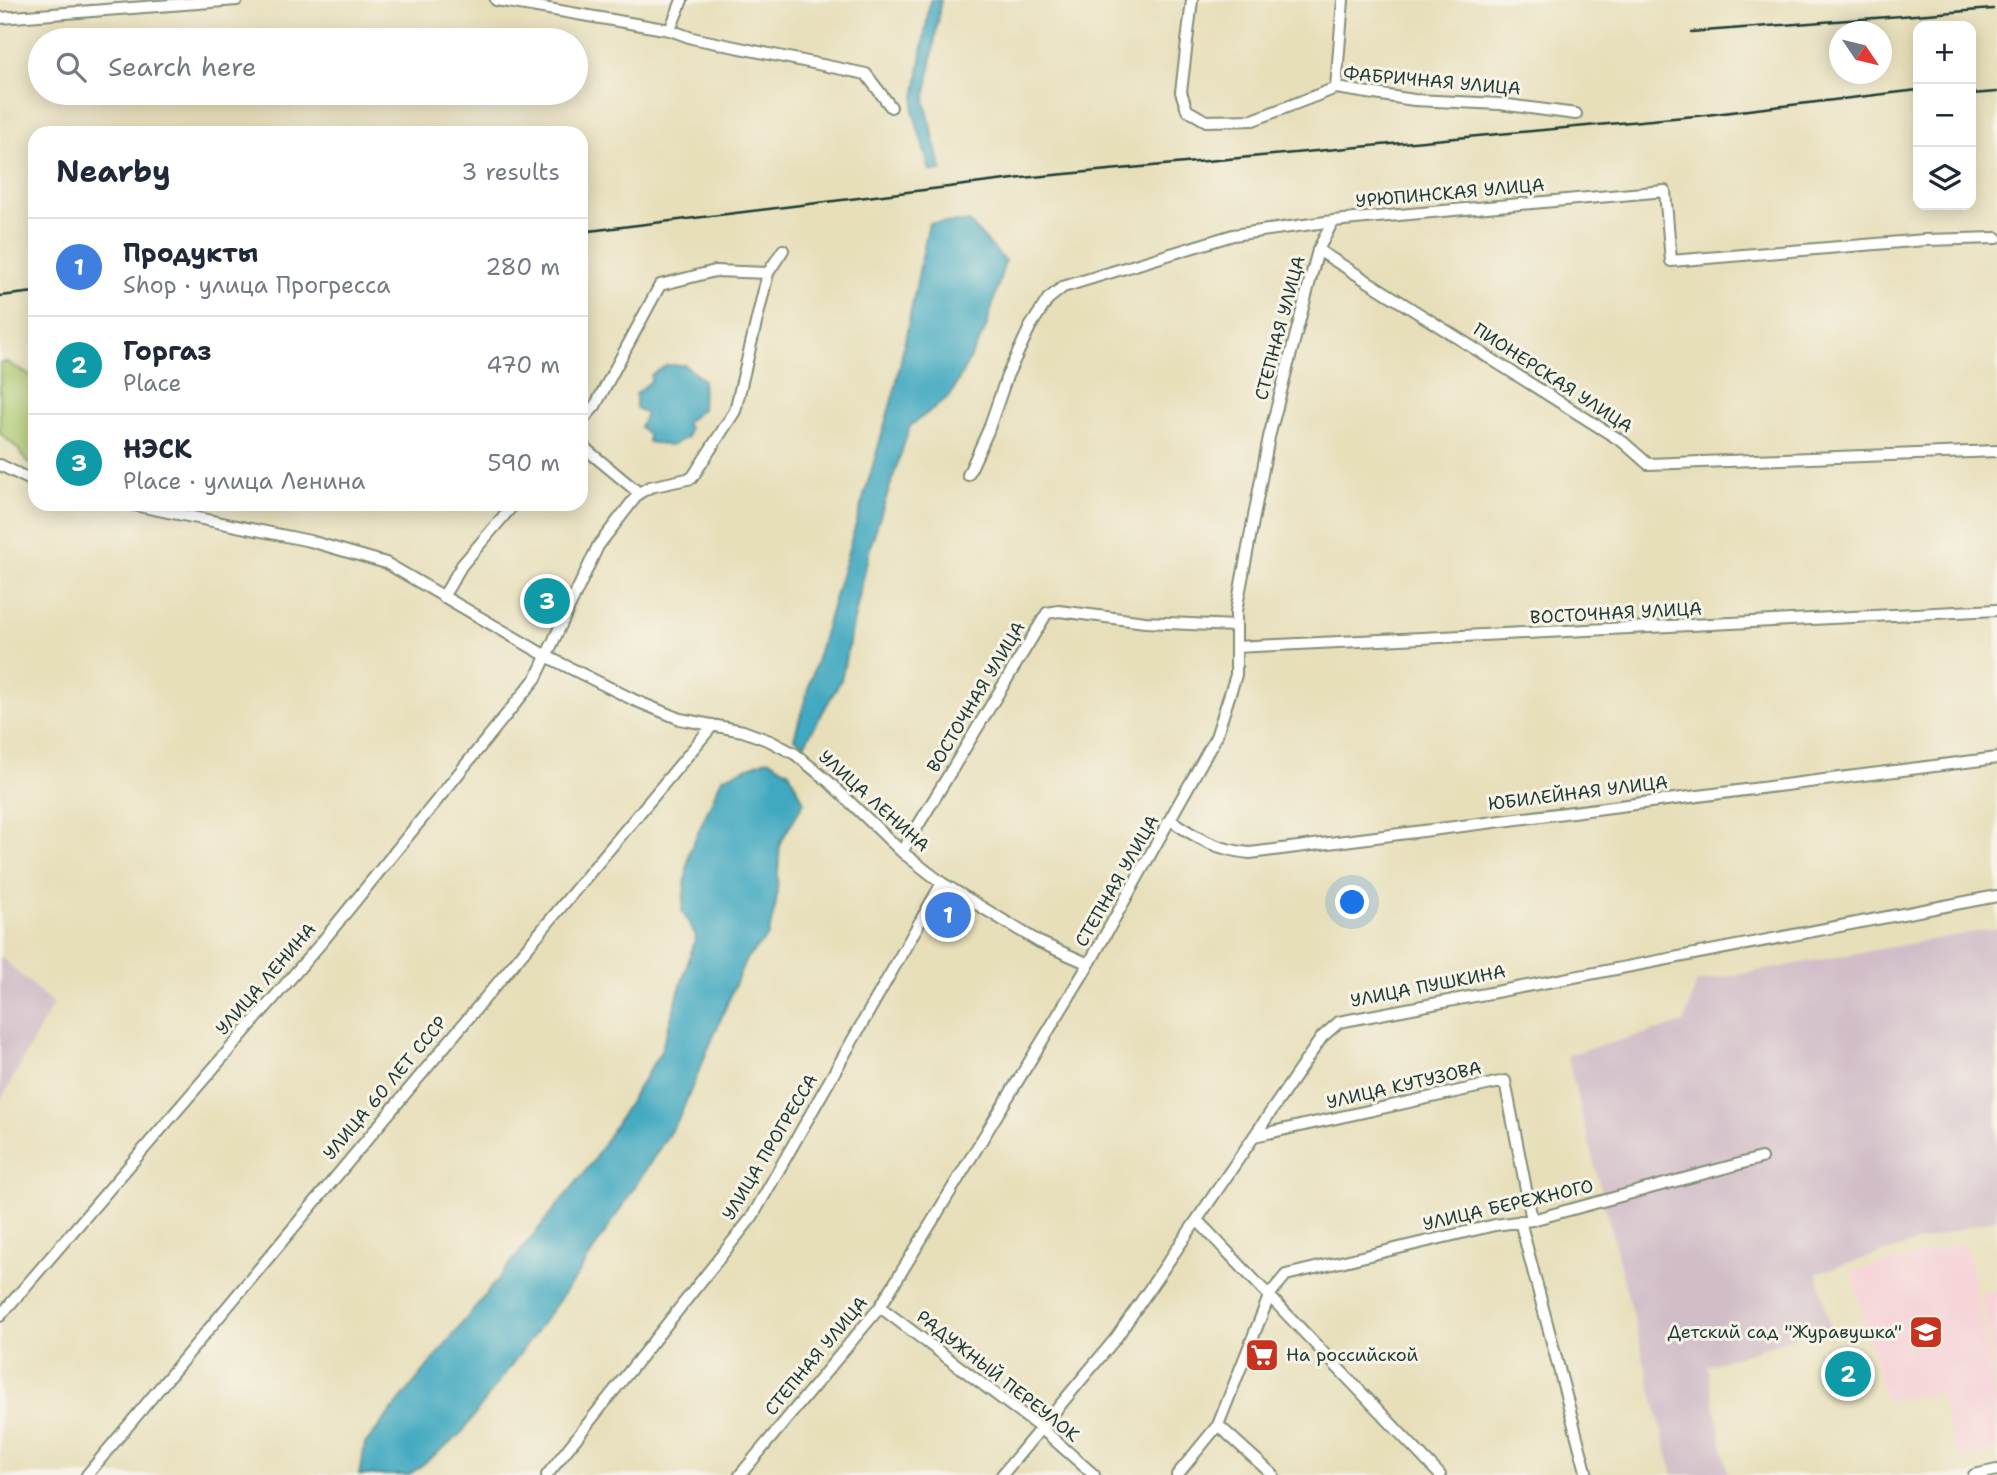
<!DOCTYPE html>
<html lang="en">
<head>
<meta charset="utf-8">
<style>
  body { margin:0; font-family:"Shantell Sans",sans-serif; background:#f2f2f3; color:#1f2937 }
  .controls { position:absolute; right:21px; top:21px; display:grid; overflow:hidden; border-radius:14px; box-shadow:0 4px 18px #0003 }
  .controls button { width:63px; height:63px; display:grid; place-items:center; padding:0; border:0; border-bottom:2px solid #e0e1e3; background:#fff; color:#1f2937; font:35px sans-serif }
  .compass { position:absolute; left:1829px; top:21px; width:63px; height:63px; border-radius:50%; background:#fff; box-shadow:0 4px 18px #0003; rotate:125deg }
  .you { position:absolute; left:1353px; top:903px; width:24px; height:24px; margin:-18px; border:5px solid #fff; border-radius:50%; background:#1a73e8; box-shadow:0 0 0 10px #1a73e833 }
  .badge { display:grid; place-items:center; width:46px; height:46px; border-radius:50%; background:#ea580c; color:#fff; font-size:23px; font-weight:700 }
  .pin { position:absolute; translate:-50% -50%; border:4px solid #fff; box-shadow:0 2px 7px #0006 }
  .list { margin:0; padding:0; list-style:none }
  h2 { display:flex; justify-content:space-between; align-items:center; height:91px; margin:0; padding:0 28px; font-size:30px }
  h2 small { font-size:23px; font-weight:400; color:#747a83 }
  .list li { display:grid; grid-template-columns:46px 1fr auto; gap:21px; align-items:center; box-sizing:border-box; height:98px; padding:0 28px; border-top:2px solid #e0e1e3 }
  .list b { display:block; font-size:26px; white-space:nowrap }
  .list p { margin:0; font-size:23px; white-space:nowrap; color:#747a83 }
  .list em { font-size:23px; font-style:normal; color:#747a83 }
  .icon { flex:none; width:38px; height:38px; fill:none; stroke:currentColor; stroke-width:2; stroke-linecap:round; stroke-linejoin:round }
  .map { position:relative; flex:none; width:1997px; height:1475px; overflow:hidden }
  .search { position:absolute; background:#fff; box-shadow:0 4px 18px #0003; left:28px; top:28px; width:560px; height:77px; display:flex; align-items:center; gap:18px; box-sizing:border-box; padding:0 24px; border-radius:38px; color:#747a83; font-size:26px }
  .panel { position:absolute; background:#fff; box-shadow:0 4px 18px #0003; left:28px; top:126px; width:560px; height:385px; border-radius:21px }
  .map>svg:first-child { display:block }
  .built { fill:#f6cfd5 }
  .industrial { fill:#d1bdc8 }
  .green { fill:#afcb72; stroke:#678453; stroke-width:2 }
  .water { fill:#40a8c0; stroke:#30727a; stroke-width:2 }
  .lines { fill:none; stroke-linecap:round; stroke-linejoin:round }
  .minor-casing { stroke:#838e77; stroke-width:14 }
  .minor { stroke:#fff; stroke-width:10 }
  .rail { stroke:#1f3d34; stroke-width:2.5 }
  .labels { text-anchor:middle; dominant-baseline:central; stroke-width:6; stroke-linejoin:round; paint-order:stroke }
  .street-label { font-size:18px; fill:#1f3d34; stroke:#f7f3e8 }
  .poi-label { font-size:18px; fill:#1f3d34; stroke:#f7f3e8; text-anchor:end }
</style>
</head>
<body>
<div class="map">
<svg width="1997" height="1475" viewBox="0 0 1997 1475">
  <rect width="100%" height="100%" fill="#f7f3e8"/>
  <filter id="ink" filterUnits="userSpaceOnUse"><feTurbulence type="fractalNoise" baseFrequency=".0143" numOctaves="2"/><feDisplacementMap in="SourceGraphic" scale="14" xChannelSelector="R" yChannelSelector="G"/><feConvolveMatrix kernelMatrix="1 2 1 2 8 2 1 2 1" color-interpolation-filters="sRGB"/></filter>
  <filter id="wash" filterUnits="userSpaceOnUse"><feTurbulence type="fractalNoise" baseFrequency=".00686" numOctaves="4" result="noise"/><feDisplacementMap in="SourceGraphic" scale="28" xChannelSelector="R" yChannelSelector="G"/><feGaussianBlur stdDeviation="1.57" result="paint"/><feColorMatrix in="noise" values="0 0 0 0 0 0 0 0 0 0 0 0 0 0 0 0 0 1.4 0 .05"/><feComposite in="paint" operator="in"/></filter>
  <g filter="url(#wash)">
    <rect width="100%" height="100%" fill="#e7dfba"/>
    <!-- built -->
    <path class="built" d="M1966,1243L1997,1395V1450L1958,1460L1939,1393L1885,1401L1852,1271Z
      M1997,1289V1388L1981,1292Z"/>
    <!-- industrial -->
    <path class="industrial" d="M1997,928V1218L1817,1273L1830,1327L1707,1366L1728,1475H1673L1567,1055L1684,1023L1697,982Z
      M0,956L53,1004L0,1102Z"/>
    <!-- green -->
    <path class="green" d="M6,362L35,378V465L28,463L17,448L0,433V363Z"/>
    <!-- water -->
    <path class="water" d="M930,0H941L925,102L942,171H930L913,111Z
      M969,222L1005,261L986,328L950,396L910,426L870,547L841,680L804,745L794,738L895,389L929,223Z
      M667,365H685L703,380L702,409L685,423L689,428L687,437L671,446L648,442V435L640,427L646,414L636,408V394L651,381V375Z
      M768,759L789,772L804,802L780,843L776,903L768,936L746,959L679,1118L579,1273L460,1435L409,1475H359L365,1444L591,1164L661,1051L696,936L682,911L689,853L722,778Z"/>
  </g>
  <g filter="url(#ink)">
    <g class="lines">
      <!-- minor casing -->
      <g class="minor-casing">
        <path id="minor" d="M496,0L670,30L692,38L866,74L891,107
          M1192,0L1181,92L1187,110L1206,121L1253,120L1336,88L1414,100L1500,104L1576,114
          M0,18L237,0
          M670,30L682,0
          M1336,88L1343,0
          M1318,250L1623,442L1648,464L1997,451
          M581,422L595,406L660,285L715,271L768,273
          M581,445L639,493
          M0,465L35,482
          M968,475L988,431L1007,376L1030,327L1048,299L1063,287L1233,235L1333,221L1665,191L1671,261L1925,240L1997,238
          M129,504L310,541L386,563L548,657L634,700L680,719L743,731L770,741L795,754L828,781L902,852L942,883L1039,942L1089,964
          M443,597L462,565L514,504
          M1236,647L1997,610
          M1172,821C1198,839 1218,850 1250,853L1997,758
          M902,852L1047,613L1059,611L1145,622L1235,626
          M1254,1136L1505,1081L1532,1220
          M1197,1220L1440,1475
          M1520,1221L1587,1475
          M880,1307L1042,1429L1094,1475
          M0,1316L322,942L536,678L598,546L639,493L650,487L692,478L735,411L768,273L783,250
          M1218,1425L1273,1475
          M87,1475L713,725
          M547,1475L752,1217L942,883
          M740,1475L880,1307L1089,964L1216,737L1236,675V611L1269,437L1318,250L1333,221
          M1002,1475L1116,1338L1322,1037L1339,1022L1997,896
          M1177,1475L1218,1425L1270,1294L1286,1275L1495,1225L1532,1220L1761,1158
          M1974,1475L1997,1470"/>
      </g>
      <!-- minor -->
      <use href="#minor" class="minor"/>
      <!-- rail -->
      <path class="rail" d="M1691,32L1993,9
        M1971,94L1997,92
        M581,232L1022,178L1706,115L1918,90
        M0,296L35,292"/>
    </g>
  </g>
  <!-- icons -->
  <defs>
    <g id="school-square" transform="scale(1.75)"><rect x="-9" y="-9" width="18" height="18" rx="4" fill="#c8321e" stroke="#f7f3e8"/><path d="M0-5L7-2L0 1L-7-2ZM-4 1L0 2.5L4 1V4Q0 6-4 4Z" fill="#fff"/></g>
    <g id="supermarket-square" transform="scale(1.75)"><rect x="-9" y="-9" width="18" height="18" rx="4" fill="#c8321e" stroke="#f7f3e8"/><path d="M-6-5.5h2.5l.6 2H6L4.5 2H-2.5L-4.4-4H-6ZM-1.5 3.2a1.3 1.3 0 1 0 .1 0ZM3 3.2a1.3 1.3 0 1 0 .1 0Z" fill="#fff"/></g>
  </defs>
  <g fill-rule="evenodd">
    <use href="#school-square" x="1926" y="1332"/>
    <use href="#supermarket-square" x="1262" y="1355"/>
  </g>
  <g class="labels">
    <!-- street labels -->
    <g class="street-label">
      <text transform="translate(1432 81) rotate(5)">ФАБРИЧНАЯ УЛИЦА</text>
      <text transform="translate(1450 193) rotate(-5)">УРЮПИНСКАЯ УЛИЦА</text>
      <text transform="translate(1280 328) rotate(-75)">СТЕПНАЯ УЛИЦА</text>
      <text transform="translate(1553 378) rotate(33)">ПИОНЕРСКАЯ УЛИЦА</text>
      <text transform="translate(1616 613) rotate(-3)">ВОСТОЧНАЯ УЛИЦА</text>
      <text transform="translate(976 697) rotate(-59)">ВОСТОЧНАЯ УЛИЦА</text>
      <text transform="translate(1578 793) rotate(-7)">ЮБИЛЕЙНАЯ УЛИЦА</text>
      <text transform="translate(874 801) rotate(42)">УЛИЦА ЛЕНИНА</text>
      <text transform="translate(1117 881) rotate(-60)">СТЕПНАЯ УЛИЦА</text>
      <text transform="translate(266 979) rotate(-49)">УЛИЦА ЛЕНИНА</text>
      <text transform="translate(1428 986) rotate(-11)">УЛИЦА ПУШКИНА</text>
      <text transform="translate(1404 1085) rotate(-13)">УЛИЦА КУТУЗОВА</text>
      <text transform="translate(385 1088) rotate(-50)">УЛИЦА 60 ЛЕТ СССР</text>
      <text transform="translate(770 1147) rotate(-59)">УЛИЦА ПРОГРЕССА</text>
      <text transform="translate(1508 1205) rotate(-13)">УЛИЦА БЕРЕЖНОГО</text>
      <text transform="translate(816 1356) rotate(-50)">СТЕПНАЯ УЛИЦА</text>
      <text transform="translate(998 1376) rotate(38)">РАДУЖНЫЙ ПЕРЕУЛОК</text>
    </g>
    <!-- poi labels -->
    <g class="poi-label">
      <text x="1902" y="1332">Детский сад "Журавушка"</text>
      <text x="1286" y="1355" text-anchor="start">На российской</text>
    </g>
  </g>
</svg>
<div class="controls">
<button>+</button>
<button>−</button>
<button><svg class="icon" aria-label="layers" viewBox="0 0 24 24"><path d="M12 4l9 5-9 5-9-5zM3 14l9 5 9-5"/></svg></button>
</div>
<svg class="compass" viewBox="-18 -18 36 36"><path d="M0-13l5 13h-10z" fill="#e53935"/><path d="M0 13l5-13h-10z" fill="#747a83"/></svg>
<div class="you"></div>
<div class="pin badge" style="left:948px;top:915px;background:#3f7fe0">1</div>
<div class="pin badge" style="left:1848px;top:1374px;background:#0f9aa8">2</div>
<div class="pin badge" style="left:547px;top:601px;background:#0f9aa8">3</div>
<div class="search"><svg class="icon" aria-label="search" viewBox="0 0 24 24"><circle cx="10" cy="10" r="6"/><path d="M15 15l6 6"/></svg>Search here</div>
<section class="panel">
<h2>Nearby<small>3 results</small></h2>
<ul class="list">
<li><span class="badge" style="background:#3f7fe0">1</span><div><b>Продукты</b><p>Shop · улица Прогресса</p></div><em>280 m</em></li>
<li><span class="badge" style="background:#0f9aa8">2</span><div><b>Горгаз</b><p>Place</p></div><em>470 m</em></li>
<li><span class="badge" style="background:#0f9aa8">3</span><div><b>НЭСК</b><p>Place · улица Ленина</p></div><em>590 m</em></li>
</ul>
</section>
</div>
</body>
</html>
